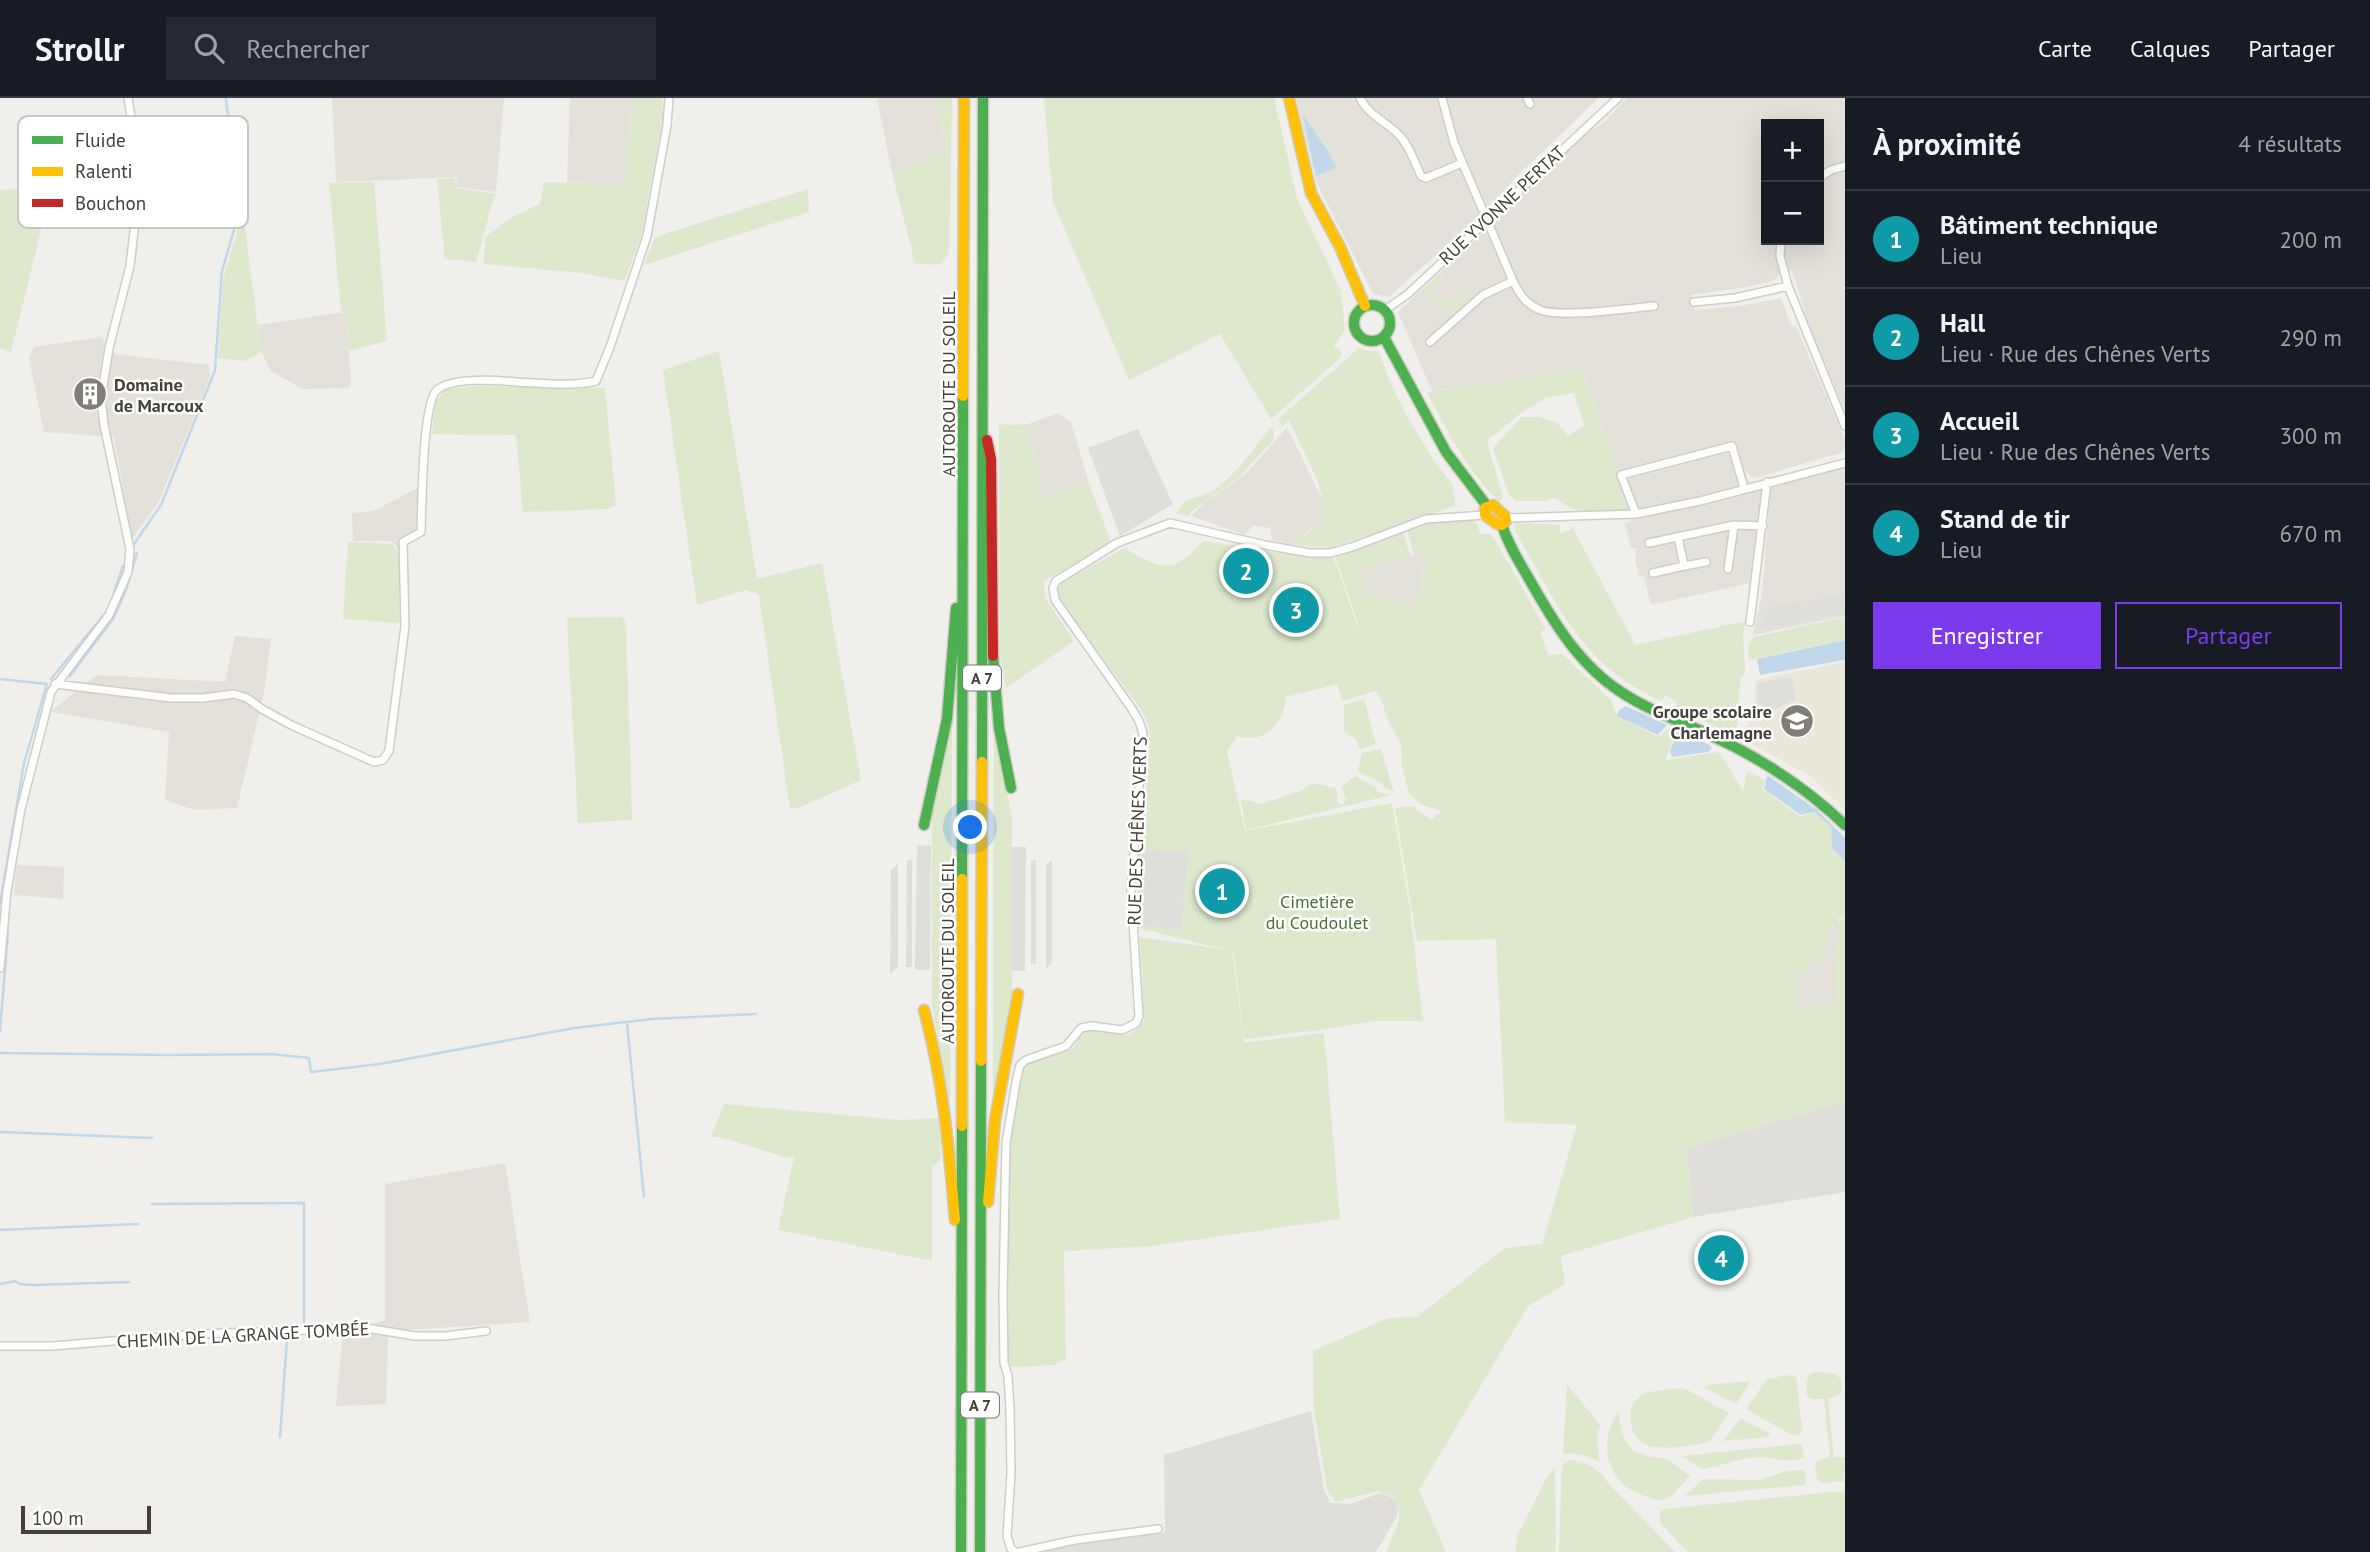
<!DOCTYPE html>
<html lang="fr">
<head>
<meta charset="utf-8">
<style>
  body { margin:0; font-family:"PT Sans",sans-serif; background:#242831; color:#f1f3f6 }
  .controls { position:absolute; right:21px; top:21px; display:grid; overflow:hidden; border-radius:0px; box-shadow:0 7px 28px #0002 }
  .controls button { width:63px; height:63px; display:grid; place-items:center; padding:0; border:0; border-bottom:2px solid #363941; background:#171b24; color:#f1f3f6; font:35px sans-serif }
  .scale { position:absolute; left:21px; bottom:18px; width:130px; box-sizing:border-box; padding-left:7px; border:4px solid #454038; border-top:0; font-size:19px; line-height:24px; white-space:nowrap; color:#454038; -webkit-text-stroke:5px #fff; paint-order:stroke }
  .you { position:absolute; left:971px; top:730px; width:24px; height:24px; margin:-18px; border:5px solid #fff; border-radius:50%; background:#1a73e8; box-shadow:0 0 0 10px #1a73e833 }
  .badge { display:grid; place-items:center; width:46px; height:46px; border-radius:50%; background:#7c3aed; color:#fff; font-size:23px; font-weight:700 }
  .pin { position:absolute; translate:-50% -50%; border:4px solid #fff; box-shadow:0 2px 7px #0006 }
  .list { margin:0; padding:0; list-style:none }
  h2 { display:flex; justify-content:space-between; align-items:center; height:91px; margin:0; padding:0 28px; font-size:30px }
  h2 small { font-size:23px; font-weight:400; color:#9ea1a6 }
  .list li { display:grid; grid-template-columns:46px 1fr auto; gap:21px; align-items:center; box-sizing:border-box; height:98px; padding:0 28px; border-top:2px solid #363941 }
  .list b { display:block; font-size:26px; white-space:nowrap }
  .list p { margin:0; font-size:23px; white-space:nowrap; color:#9ea1a6 }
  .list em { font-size:23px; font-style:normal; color:#9ea1a6 }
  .actions { display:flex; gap:14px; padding:21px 28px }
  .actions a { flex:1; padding:16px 0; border:2px solid #7c3aed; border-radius:0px; text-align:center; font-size:24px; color:#7c3aed }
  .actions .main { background:#7c3aed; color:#fff }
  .icon { flex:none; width:38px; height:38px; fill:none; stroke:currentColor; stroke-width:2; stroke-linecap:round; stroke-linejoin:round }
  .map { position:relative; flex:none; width:1845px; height:1454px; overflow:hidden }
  header { display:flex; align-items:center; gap:42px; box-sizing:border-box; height:98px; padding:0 35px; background:#171b24; border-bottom:2px solid #363941 }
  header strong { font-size:33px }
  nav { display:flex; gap:38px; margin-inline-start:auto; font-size:24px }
  .search { width:490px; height:63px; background:#242831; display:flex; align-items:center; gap:18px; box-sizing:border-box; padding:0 24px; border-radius:0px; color:#9ea1a6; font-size:26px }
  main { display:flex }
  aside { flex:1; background:#171b24 }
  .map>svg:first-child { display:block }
  .residential { fill:#e3e1d9; fill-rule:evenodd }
  .industrial { fill:#e0ded9 }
  .education { fill:#eae7db }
  .green { fill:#dde8cd }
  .parking { fill:#dfdedb }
  .water { fill:#c0d8ea }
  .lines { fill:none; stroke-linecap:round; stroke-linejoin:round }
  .stream { stroke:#c0d8ea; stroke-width:2.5 }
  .street-casing { stroke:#cecdc9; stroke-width:10 }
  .fast-casing { stroke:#ceccc2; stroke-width:13 }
  .slow-casing { stroke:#ceccc2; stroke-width:13 }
  .jam-casing { stroke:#ceccc2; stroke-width:13 }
  .street { stroke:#fdfdfc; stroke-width:7 }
  .fast { stroke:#4caf50; stroke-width:10 }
  .slow { stroke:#ffc107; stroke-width:10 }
  .jam { stroke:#c62828; stroke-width:10 }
  .labels { text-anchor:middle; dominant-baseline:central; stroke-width:5; stroke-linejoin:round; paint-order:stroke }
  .shield { fill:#fff; stroke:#7d7974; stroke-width:2 }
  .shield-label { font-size:16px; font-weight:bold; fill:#454038 }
  .street-label { font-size:18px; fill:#454038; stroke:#fff }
  .poi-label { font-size:18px; font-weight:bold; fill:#454038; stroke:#fff; text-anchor:start }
  .park-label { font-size:18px; fill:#477230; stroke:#fff }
  .key { fill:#fff; stroke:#c7c6c3; stroke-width:2 }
  .key-label { font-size:19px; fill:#454038 }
</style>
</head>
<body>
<header>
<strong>Strollr</strong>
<div class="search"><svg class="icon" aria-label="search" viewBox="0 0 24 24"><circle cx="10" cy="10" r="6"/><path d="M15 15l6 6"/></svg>Rechercher</div>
<nav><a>Carte</a><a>Calques</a><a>Partager</a></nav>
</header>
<main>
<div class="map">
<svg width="1845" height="1454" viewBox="0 0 1845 1454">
  <rect width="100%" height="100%" fill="#f0efeb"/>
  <!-- residential -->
  <path class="residential" d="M332,0H504L496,94L456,89L457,79L336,84Z
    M570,0H634L630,18L625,86L567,84Z
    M877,0H935L945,47L941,54L892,75Z
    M1296,0H1599L1520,75L1479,118L1389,199L1373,196L1316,83Z
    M1627,0H1845V312L1814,242L1792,172L1779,176L1777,180L1772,183L1748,189L1691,197L1695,212L1740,208L1781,200L1791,228H1796L1845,342V351L1840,355L1754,380L1745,374L1748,383L1763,388L1751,485L1651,507L1644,478L1639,479L1635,461L1637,450H1631L1625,425L1632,423L1631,411L1583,272L1432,293L1398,214L1586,37L1604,24ZM1766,26H1819V142H1766Z
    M346,214L351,287L348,290L303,291L271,273L261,254L257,227Z
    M101,239L114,256L209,267L210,277L202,299L159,403L132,441L114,339L44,334L29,261L34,249Z
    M1058,315L1071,324L1089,385L1043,398L1028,326Z
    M1287,329L1323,403L1322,424L1294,443L1296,447L1272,442L1270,430L1253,427L1245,437L1191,418L1204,405L1247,375Z
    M1845,367V518L1753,537L1762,496L1771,386Z
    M418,390L425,400V435L398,450L390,443H353L352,415L373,413Z
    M1428,454L1434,469L1414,507L1385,502L1366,495L1360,470Z
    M235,538L271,541L264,595L237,710L195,712L165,702L169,634L50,614L97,577L225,584Z
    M16,767L64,769L63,801L14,797Z
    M1837,821L1840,825L1836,863V904L1798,911L1797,876L1820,862Z
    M505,1065L530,1224L407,1232L388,1237L386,1306L336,1308L343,1235L385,1222V1086Z"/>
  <!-- industrial -->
  <path class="industrial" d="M1845,1003V1094L1693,1119L1687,1050Z
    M1311,1313L1324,1392L1330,1405L1350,1406L1380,1395L1398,1402L1397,1418L1376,1454H1042L1051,1450L1165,1435L1164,1357Z"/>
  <!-- education -->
  <path class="education" d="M1845,564V712L1810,678L1743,641L1755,604V582Z"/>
  <!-- green -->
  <path class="green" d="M634,0H662L663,18L641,139L624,183L583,175L484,166L485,139L512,119L540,106L544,84L625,86L630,18Z
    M935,0H952L949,156L939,167L915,165L892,75L941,54L944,46Z
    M1044,0H1274L1297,101L1341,193L1345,232L1334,248L1342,255L1340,260L1271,321L1220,236L1129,282L1053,104Z
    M455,80L456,90L495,96L476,164L445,161L437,81Z
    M374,84L387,243L349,253L346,214H341L329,85Z
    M52,88L11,254L0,250V92Z
    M808,91L809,114L644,167L655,139Z
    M243,114L261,254L245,263L218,260L223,182Z
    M1441,174L1445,178L1430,193L1440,203L1446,198L1454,205L1467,194L1470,197L1453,217L1444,206L1440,209L1423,191Z
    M1359,250L1368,253H1379L1389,282L1411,326L1438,368L1452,386L1455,408L1330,450L1296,447L1293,436L1304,438L1322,424L1323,403L1318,384L1289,322L1282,329L1278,321Z
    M719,253L757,481L822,465L861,682L798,710L790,711L759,497L746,492L697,507L663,272Z
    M1583,271L1631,411C1601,416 1578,419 1554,399L1548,403H1515L1509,397L1493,350L1521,319H1537L1556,324L1569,338L1584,327L1574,295L1546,300L1522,314L1487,343L1503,400L1499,404C1467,370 1448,336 1427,294Z
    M480,288L605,290L616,407L608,411L523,414L516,337L432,336L435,304L446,291Z
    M999,325L1006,327L1028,326L1043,398L1089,385L1111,445L1044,483L1045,500L1074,543L1006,590L1000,557Z
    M1271,329H1273L1274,341L1238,380L1190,414L1189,419L1176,415C1186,397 1196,402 1212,393C1236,378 1253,350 1271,329Z
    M1472,421L1478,427L1480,436H1490L1495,442L1545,530L1541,535L1548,557L1562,556L1611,602L1617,618L1659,639L1668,631L1675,635L1666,662L1720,654L1743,694L1747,673L1765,682L1762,691L1801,719L1815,714L1831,729L1832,750L1845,763V820L1837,821L1820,862L1797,876L1798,910L1836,904V863L1840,822L1845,821V1003L1687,1050L1693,1119L1561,1158L1565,1186L1528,1208L1419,1392L1446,1454H1386L1399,1422L1398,1401L1378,1393L1335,1404L1327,1391L1314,1313L1313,1253L1388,1220L1417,1219L1505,1150L1542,1146L1577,1027L1505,1024L1496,841L1417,843L1395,710L1413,708L1431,722L1441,713L1422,707L1409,696L1402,668V649L1388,622L1381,601L1375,593L1342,603L1337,586L1286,599C1285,625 1265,647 1237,638L1227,653L1245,733L1392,705L1410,812L1423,923H1372L1328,931L1244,941L1234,854L1232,853L1244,945L1324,935L1340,1121L1153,1148L1064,1153L1066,1261L1055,1267L1007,1269L1009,1045L1023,961L1044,951H1073L1080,938L1092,930L1128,938L1144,923L1140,839L1227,852L1138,830L1137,772L1147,687L1150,636L1148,626L1141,611L1059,502L1058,492L1063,483L1125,450C1138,459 1163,473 1178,465C1187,460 1196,449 1204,443L1280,455L1333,458L1358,530L1359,529L1335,458L1403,433L1410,458L1360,471L1366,495L1385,502L1413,507L1422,490L1419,472L1433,468L1428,454L1414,457L1407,432L1431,424Z
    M1515,425L1560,427V436L1571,432V427L1635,547L1746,523L1743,535L1745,574L1740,580L1737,634L1732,636L1676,610L1677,603L1665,597L1662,603C1581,568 1557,505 1515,433Z
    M348,444L392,446L398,454L400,525L343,521Z
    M622,519L626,526L632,722L578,725L567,520Z
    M1845,519V540L1843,542L1749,562L1748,549L1753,539Z
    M1364,601L1376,646L1360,651L1355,641L1344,633V607Z
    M952,624L950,1005L932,906V714Z
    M994,625H995L1012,721V911L993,1000Z
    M1381,651L1394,695L1383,688V686L1358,673L1362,655Z
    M1355,678L1376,690L1378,694L1391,697L1246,732L1241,701L1261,706L1301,693L1313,685L1336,690L1338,705L1344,706L1346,700L1341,689Z
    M724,1006L900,1022L939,1020L941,1062L932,1069V1163L778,1132L794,1059L788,1060L719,1039H711Z
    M1814,1274C1830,1276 1845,1271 1841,1296L1828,1301L1834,1359H1845L1844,1383L1822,1385L1817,1381L1815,1367L1818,1362L1830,1359L1824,1301H1812L1807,1298C1806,1289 1805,1278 1814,1274Z
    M1787,1277L1796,1279C1799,1296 1798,1314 1803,1330L1800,1336L1794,1338L1746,1311L1767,1281Z
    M1751,1283L1736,1306L1705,1290V1287Z
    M1567,1286L1600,1327L1597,1337L1599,1364C1587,1357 1577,1354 1563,1356Z
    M1681,1290L1686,1291L1729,1315L1709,1344C1691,1347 1665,1353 1648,1347C1628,1340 1623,1308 1642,1297C1653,1291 1669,1292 1681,1290Z
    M1618,1314L1623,1339L1634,1353L1651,1359L1668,1361L1690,1378C1684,1384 1675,1397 1666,1401C1660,1404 1651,1400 1645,1398C1607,1386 1597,1346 1618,1314Z
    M1741,1320L1745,1323L1770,1335L1767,1339L1723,1343Z
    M1799,1346L1802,1348L1804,1359C1790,1367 1775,1359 1759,1359C1741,1359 1722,1368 1703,1371L1681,1358Z
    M1569,1362C1587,1364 1599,1370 1608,1385L1675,1454H1559L1562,1368Z
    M1555,1370L1556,1454H1516L1517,1438L1547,1379Z
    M1801,1372L1805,1374L1806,1385L1804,1387L1685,1398L1701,1383L1707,1381L1758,1382L1787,1373Z
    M1842,1393L1845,1394V1454H1688L1660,1425V1414L1664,1411Z"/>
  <!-- parking -->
  <path class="parking" d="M1138,331L1173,406L1120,438L1088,350Z
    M1843,496L1845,515L1763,531L1759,511Z
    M1792,579L1795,602L1755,619L1759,599L1757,585Z
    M917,747L931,748L930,872H915Z
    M1012,749H1026L1025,873H1011Z
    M1148,751L1188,754L1181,832L1144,828V809L1138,801V785L1141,757H1146Z
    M907,762H912V869H906Z
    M1031,762H1036V866H1031Z
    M1052,762V865L1046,870V767Z
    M898,766V869L890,876L891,772Z"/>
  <!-- water -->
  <path class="water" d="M1303,17L1328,53L1336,70L1316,78Z
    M1845,542V562L1760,577L1757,561Z
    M1626,608L1667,627L1658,637L1617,618L1618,613Z
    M1678,633L1710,647L1712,651L1707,654L1672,659L1670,653Z
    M1767,677L1817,712L1845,740V763L1832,750L1831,729L1815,714L1801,717L1764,691Z"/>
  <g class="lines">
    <!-- stream -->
    <path class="stream" d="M134,446L161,407L215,272L222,173L236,125L237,99L226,0
      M110,507L123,468
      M70,578L113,521L126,492L137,455
      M0,581L47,586L24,665L0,806
      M51,581L107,513
      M627,925L644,1099
      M0,934L8,834
      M0,955L169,957L271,956L309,960L311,974L380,966L574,930L652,921L756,916
      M0,1034L152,1040
      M152,1106L304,1105V1230
      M0,1132L138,1126
      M0,1186L15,1183L20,1186L34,1187L129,1184
      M217,1232L256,1230
      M0,1252H47
      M280,1339L287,1241"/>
    <!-- street casing -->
    <g class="street-casing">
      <path id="street" d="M1360,0C1369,18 1387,24 1400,38C1410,49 1415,65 1421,78L1426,80L1462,65
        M1442,0L1454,45L1513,183C1519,195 1525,205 1538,211C1557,221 1630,210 1654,208
        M1527,0L1530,6
        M1819,80L1831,72L1845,68
        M1781,142L1780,158L1788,188L1845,328
        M1694,204L1735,200L1788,188
        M1385,212L1408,196L1618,0
        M1430,244L1483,197L1513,183
        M1636,416L1621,377L1732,348L1744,390
        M1506,420L1636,416L1700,403L1845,365
        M1678,439L1684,468L1706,464
        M1649,445L1734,427L1763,428
        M1728,471L1734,427
        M1653,475L1684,468
        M1750,524L1767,384
        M55,586L171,600H203L234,596L247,600L262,611L291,627L374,664L383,662L389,653L405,528L403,444L421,434C422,410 422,305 437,292C452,279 497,282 516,284C543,285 570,289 596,283L610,249L647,138L667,27L669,0
        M0,870L7,793L21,711L51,594L109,517L128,474L130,451L104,327L101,301L109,250L130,168L136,116L138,63L128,0
        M0,1248H53L198,1236L366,1230L415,1238H445L486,1233
        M1016,1454L1011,1451L1007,1438L1011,1376L1010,1310L1008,1278L1004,1265L1003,1197L1006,1045L1016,984L1020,967L1026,962L1066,948L1081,930L1092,928L1122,932L1136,925L1139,918L1131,793L1143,635L1139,623L1132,611L1055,502L1053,490L1056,483L1117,445L1170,425L1265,447L1310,455H1330L1352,449L1426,421L1485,417
        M1020,1454L1075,1442L1158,1431"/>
    </g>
    <!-- fast casing -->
    <g class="fast-casing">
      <path id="fast" d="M1354 225a18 18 0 1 1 36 0a18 18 0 1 1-36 0Z
        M1384,239L1446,354L1487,408
        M1502,427C1508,446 1518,462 1528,479C1552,522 1579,567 1621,594C1648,612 1679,623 1708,636C1759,659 1804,688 1845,727
        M993,558L999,630L1011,690
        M982,664L983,0
        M924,727L947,621L956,510
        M962,781L963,298
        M961,1454L962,1028
        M980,1454L981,963"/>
    </g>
    <!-- slow casing -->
    <g class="slow-casing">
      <path id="slow" d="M1289,0L1311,95L1340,149L1365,208
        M963,298L964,0
        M1493,407L1505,418L1506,423L1502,427L1497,426L1485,417V410Z
        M924,912C943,981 949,1051 955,1122
        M981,963L982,664
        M962,1028V781
        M988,1104L995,1022L1018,896"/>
    </g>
    <!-- jam casing -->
    <g class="jam-casing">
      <path id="jam" d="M987,342L991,361L993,558"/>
    </g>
    <!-- street -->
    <use href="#street" class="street"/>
    <!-- fast -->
    <use href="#fast" class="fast"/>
    <!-- slow -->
    <use href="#slow" class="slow"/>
    <!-- jam -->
    <use href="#jam" class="jam"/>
  </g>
  <!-- icons -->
  <defs>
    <g id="building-disc" transform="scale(1.75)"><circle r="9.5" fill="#817d77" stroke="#fff"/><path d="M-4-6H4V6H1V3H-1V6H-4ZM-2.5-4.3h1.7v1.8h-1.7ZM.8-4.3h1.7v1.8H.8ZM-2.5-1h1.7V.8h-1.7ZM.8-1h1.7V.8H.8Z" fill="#fff"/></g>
    <g id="school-disc" transform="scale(1.75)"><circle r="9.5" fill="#817d77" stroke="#fff"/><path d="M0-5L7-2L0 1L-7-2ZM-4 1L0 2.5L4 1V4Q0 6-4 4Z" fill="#fff"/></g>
  </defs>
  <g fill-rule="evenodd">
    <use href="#building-disc" x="90" y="296"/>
    <use href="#school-disc" x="1797" y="623"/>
  </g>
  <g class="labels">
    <!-- shield labels -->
    <g class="shield">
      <rect x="963" y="567.5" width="38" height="25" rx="5"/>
      <rect x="961" y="1294.5" width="38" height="25" rx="5"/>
    </g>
    <g class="shield-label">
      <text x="982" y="580">A 7</text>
      <text x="980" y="1307">A 7</text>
    </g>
    <!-- street labels -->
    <g class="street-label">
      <text transform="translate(1502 107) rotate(-43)">RUE YVONNE PERTAT</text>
      <text transform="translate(948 286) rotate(-90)">AUTOROUTE DU SOLEIL</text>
      <text transform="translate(1137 733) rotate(-88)">RUE DES CHÊNES VERTS</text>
      <text transform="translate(947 853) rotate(-90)">AUTOROUTE DU SOLEIL</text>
      <text transform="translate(243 1237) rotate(-3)">CHEMIN DE LA GRANGE TOMBÉE</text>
    </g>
    <!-- poi labels -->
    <g class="poi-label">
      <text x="114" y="286">Domaine<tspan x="114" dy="21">de Marcoux</tspan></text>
      <text x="1772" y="613" text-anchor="end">Groupe scolaire<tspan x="1772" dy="21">Charlemagne</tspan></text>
    </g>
    <!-- park labels -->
    <g class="park-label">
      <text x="1317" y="803">Cimetière<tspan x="1317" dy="21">du Coudoulet</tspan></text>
    </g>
  </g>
  <!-- legend -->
  <rect x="18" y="18" width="230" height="112" rx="10" class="key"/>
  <rect x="32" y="38" width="31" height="8" fill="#4caf50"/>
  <rect x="32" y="69" width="31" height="9" fill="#ffc107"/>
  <rect x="32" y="101" width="31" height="8" fill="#c62828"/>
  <g class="key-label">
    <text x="75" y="49">Fluide</text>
    <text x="75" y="80">Ralenti</text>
    <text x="75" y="112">Bouchon</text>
  </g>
</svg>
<div class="controls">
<button>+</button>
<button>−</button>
</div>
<div class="scale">100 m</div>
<div class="you"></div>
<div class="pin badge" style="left:1222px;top:793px;background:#0f9aa8">1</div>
<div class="pin badge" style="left:1246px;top:473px;background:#0f9aa8">2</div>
<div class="pin badge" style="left:1296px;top:512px;background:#0f9aa8">3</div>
<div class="pin badge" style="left:1721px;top:1160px;background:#0f9aa8">4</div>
</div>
<aside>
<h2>À proximité<small>4 résultats</small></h2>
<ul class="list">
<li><span class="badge" style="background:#0f9aa8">1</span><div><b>Bâtiment technique</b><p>Lieu</p></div><em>200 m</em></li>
<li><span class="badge" style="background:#0f9aa8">2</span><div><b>Hall</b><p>Lieu · Rue des Chênes Verts</p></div><em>290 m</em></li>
<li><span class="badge" style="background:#0f9aa8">3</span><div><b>Accueil</b><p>Lieu · Rue des Chênes Verts</p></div><em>300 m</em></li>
<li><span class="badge" style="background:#0f9aa8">4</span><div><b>Stand de tir</b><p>Lieu</p></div><em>670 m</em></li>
</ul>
<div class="actions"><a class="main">Enregistrer</a><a>Partager</a></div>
</aside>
</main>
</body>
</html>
